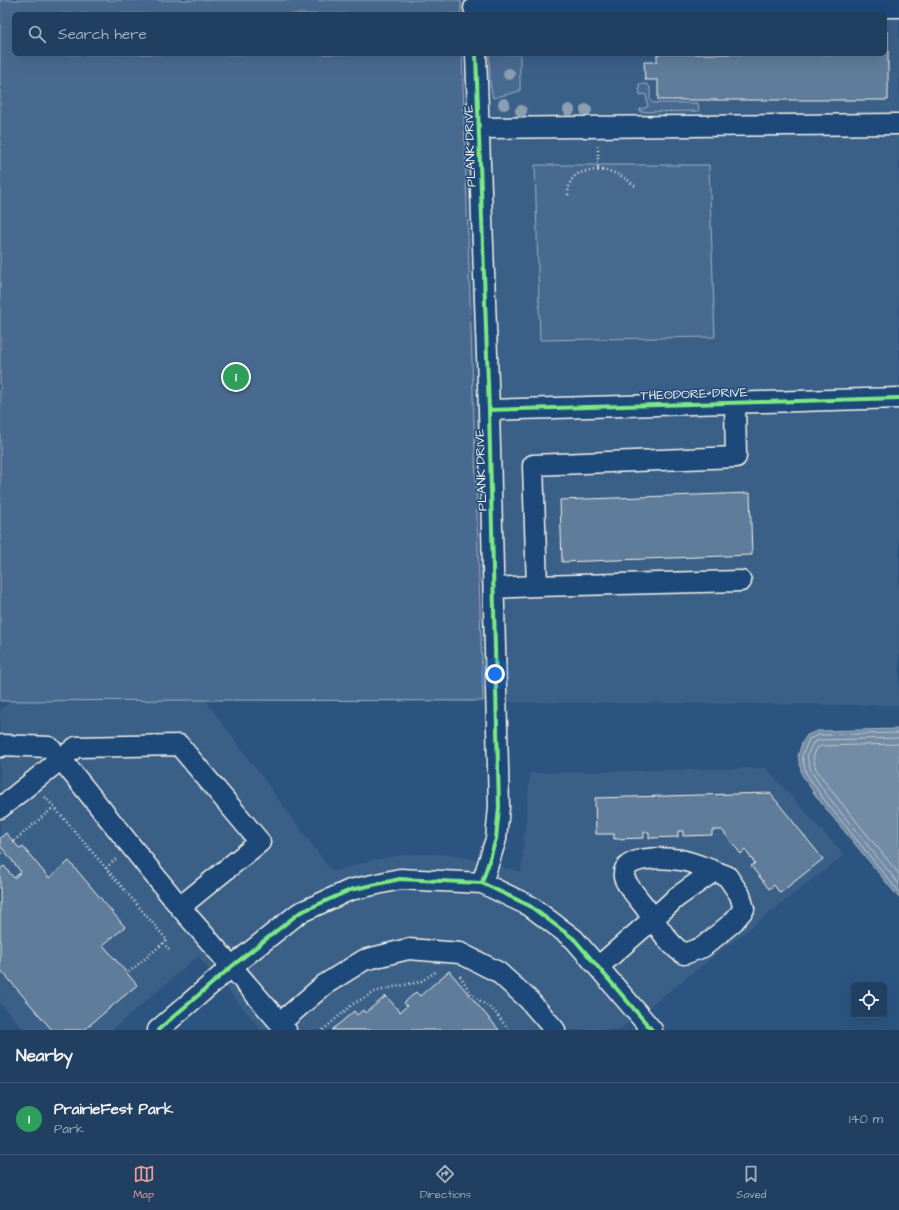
<!DOCTYPE html>
<html lang="en">
<head>
<meta charset="utf-8">
<style>
  body { margin:0; font-family:"Architects Daughter",sans-serif; background:#2d4a6a; color:#f1f3f6 }
  .controls { position:absolute; right:12px; bottom:12px; display:grid; overflow:hidden; border-radius:6px; box-shadow:0 4px 16px #0002 }
  .controls button { width:36px; height:36px; display:grid; place-items:center; padding:0; border:0; border-bottom:1px solid #3e5876; background:#213f61; color:#f1f3f6; font:20px sans-serif }
  .you { position:absolute; left:495px; top:674px; width:14px; height:14px; margin:-10px; border:3px solid #fff; border-radius:50%; background:#1a73e8; box-shadow:0 0 0 6px #1a73e833 }
  .badge { display:grid; place-items:center; width:26px; height:26px; border-radius:50%; background:#e69b98; color:#fff; font-size:13px; font-weight:700 }
  .pin { position:absolute; translate:-50% -50%; border:2px solid #fff; box-shadow:0 1px 4px #0006 }
  .list { margin:0; padding:0; list-style:none }
  h2 { display:flex; justify-content:space-between; align-items:center; height:52px; margin:0; padding:0 16px; font-size:17px }
  h2 small { font-size:13px; font-weight:400; color:#a2afbd }
  .list li { display:grid; grid-template-columns:26px 1fr auto; gap:12px; align-items:center; box-sizing:border-box; height:72px; padding:0 16px; border-top:1px solid #3e5876 }
  .list b { display:block; font-size:15px; white-space:nowrap }
  .list p { margin:0; font-size:13px; white-space:nowrap; color:#a2afbd }
  .list em { font-size:13px; font-style:normal; color:#a2afbd }
  .icon { flex:none; width:22px; height:22px; fill:none; stroke:currentColor; stroke-width:2; stroke-linecap:round; stroke-linejoin:round }
  .map { position:relative; flex:none; width:899px; height:1030px; overflow:hidden }
  .search { position:absolute; background:#213f61; box-shadow:0 4px 16px #0002; left:12px; right:12px; top:12px; height:44px; display:flex; align-items:center; gap:10px; box-sizing:border-box; padding:0 14px; border-radius:6px; color:#a2afbd; font-size:15px }
  .sheet { height:124px; background:#213f61 }
  nav { display:flex; justify-content:space-around; align-items:center; box-sizing:border-box; height:56px; border-top:1px solid #3e5876; background:#213f61; font-size:11px; color:#a2afbd }
  nav a { display:grid; justify-items:center; gap:2px }
  nav .on { color:#e69b98 }
  .map>svg:first-child { display:block }
  .built { fill:#3b6088; fill-rule:evenodd }
  .green { fill:#496b90; stroke:#9eaebc }
  .water { fill:#738ca6; stroke:#a7b4c0 }
  .lines { fill:none; stroke-linecap:round; stroke-linejoin:round }
  .shore { stroke:#c0c9ce; stroke-width:1 }
  .building { fill:#5e7b9a; stroke:#f4f1e8 }
  .minor-casing { stroke:#f4f1e8; stroke-width:23 }
  .path { stroke:#f4f1e8; stroke-width:2.5; stroke-dasharray:1 3; stroke-linecap:butt }
  .minor { stroke:#1f4a7a; stroke-width:20 }
  .cycleway-casing { stroke:#1f4a7a; stroke-width:6 }
  .cycleway { stroke:#7ce984; stroke-width:4 }
  .tree { fill:#8c9fb2 }
  .labels { text-anchor:middle; dominant-baseline:central; stroke-width:3; stroke-linejoin:round; paint-order:stroke }
  .street-label { font-size:13px; fill:#f4f1e8; stroke:#1f4a7a }
</style>
</head>
<body>
<div class="map">
<svg width="899" height="1030" viewBox="0 0 899 1030">
  <rect width="100%" height="100%" fill="#2c5481"/>
  <filter id="ink" filterUnits="userSpaceOnUse"><feTurbulence type="fractalNoise" baseFrequency=".025" numOctaves="2"/><feDisplacementMap in="SourceGraphic" scale="8" xChannelSelector="R" yChannelSelector="G"/><feConvolveMatrix kernelMatrix="1 2 1 2 8 2 1 2 1" color-interpolation-filters="sRGB"/></filter>
  <g filter="url(#ink)">
    <!-- built -->
    <path class="built" d="M0,0H899V705L205,700L332,872L373,860L409,854L456,855L521,872L530,773L766,768L844,855L619,1030H262L198,956L112,1030H24L0,1003V710L11,701H0ZM14,14H885V54H14Z"/>
    <!-- green -->
    <path class="green" d="M0,0H461V14H14V54H462L483,701L205,700L0,701Z
      M489,54H520V91L493,98L490,83Z
      M639,84H646L650,87V100L653,103H698L699,111L640,112V109L648,107L646,95L645,94L640,95Z
      M535,165H709L715,337L540,340Z"/>
    <!-- water -->
    <path class="water" d="M899,729V898L818,799L802,775L798,756L802,743L807,735L817,731Z"/>
    <g class="lines">
      <!-- shore -->
      <path class="shore" d="M899,733L818,735L809,739L802,756L806,773L822,797L899,892
        M899,738L819,740L813,743L807,756L811,771L826,794L899,884
        M899,744L821,746L817,748L813,757L816,769L831,790L899,874"/>
    </g>
    <!-- building -->
    <path class="building" d="M885,32H888V100H658V80H645L644,62H657V54H885Z
      M750,493L752,555L562,562L560,500Z
      M770,793L823,859L780,893L774,885L769,889L751,866L755,863L745,850L741,854L722,830H712V835L683,836V831H678V837L649,838V832H644V838L614,839V834H596L595,798Z
      M6,833L20,849L23,847L49,878L69,861L125,927L103,945L137,985L84,1030H52L0,969V869L4,866L14,878L21,872L0,845V838Z
      M449,971L499,1030H332L354,1011L357,1015L363,1010L365,1013L386,996L400,1012L407,1006L404,1003L416,992L420,996Z"/>
    <g class="lines">
      <!-- minor casing -->
      <g class="minor-casing">
        <path id="minor" d="M474,8L899,7
          M476,54L489,410L499,807L496,839L482,883
          M479,128L899,124
          M489,410L899,398
          M537,586L741,581
          M494,588L537,586L533,465L736,457L735,403
          M0,747L2,745L49,747L61,759L180,907
          M0,808L76,747L179,745L260,842L180,907L286,1030
          M598,967L653,919L677,897L714,871L727,876L740,895L744,909L733,922L703,947L684,954C668,944 658,926 647,910C643,904 624,882 624,877C621,854 667,858 681,860C692,862 703,867 714,871
          M280,1023L324,985L364,960L408,949L460,953L498,972L528,999L555,1030
          M158,1030L231,967L299,913L350,890L400,879L482,883L530,906L574,939L652,1030"/>
      </g>
      <!-- path -->
      <path class="path" d="M598,146V170C613,170 625,177 636,187
        M568,195C569,174 579,171 598,170
        M45,797L54,807
        M14,841L54,807L167,940L129,972
        M0,849L2,852L0,854
        M106,868L117,858
        M163,943L171,952
        M460,976L471,994L495,1012L509,1030
        M323,1030L353,1004L375,992L393,987L420,982L437,971"/>
      <!-- minor -->
      <use href="#minor" class="minor"/>
      <!-- cycleway casing -->
      <g class="cycleway-casing">
        <path id="cycleway" d="M476,54L489,410L499,807L496,839L482,883
          M489,410L899,398
          M158,1030L231,967L299,913L350,890L400,879L482,883L530,906L574,939L652,1030"/>
      </g>
      <!-- cycleway -->
      <use href="#cycleway" class="cycleway"/>
    </g>
    <!-- trees -->
    <g class="tree">
      <circle cx="509" cy="74" r="6"/>
      <circle cx="504" cy="104" r="6"/>
      <circle cx="569" cy="110" r="6"/>
      <circle cx="586" cy="110" r="6"/>
      <circle cx="521" cy="111" r="6"/>
    </g>
  </g>
  <g class="labels">
    <!-- street labels -->
    <g class="street-label">
      <text transform="translate(470 146) rotate(-92)">PLANK DRIVE</text>
      <text transform="translate(694 394) rotate(-2)">THEODORE DRIVE</text>
      <text transform="translate(481 470) rotate(-92)">PLANK DRIVE</text>
    </g>
  </g>
</svg>
<div class="controls">
<button><svg class="icon" aria-label="locate" viewBox="0 0 24 24"><circle cx="12" cy="12" r="6"/><path d="M12 2v4M12 18v4M2 12h4M18 12h4"/></svg></button>
</div>
<div class="you"></div>
<div class="pin badge" style="left:236px;top:377px;background:#2e9e5b">1</div>
<div class="search"><svg class="icon" aria-label="search" viewBox="0 0 24 24"><circle cx="10" cy="10" r="6"/><path d="M15 15l6 6"/></svg>Search here</div>
</div>
<section class="sheet">
<h2>Nearby<small></small></h2>
<ul class="list">
<li><span class="badge" style="background:#2e9e5b">1</span><div><b>PrairieFest Park</b><p>Park</p></div><em>140 m</em></li>
</ul>
</section>
<nav>
<a class="on"><svg class="icon" aria-label="map" viewBox="0 0 24 24"><path d="M3 6l6-2 6 2 6-2v14l-6 2-6-2-6 2zM9 4v14M15 6v14"/></svg>Map</a>
<a><svg class="icon" aria-label="directions" viewBox="0 0 24 24"><path d="M12 3l9 9-9 9-9-9zM9 14v-3h6M13 9l2 2-2 2"/></svg>Directions</a>
<a><svg class="icon" aria-label="saved" viewBox="0 0 24 24"><path d="M7 4h10v16l-5-4-5 4z"/></svg>Saved</a>
</nav>
</body>
</html>
